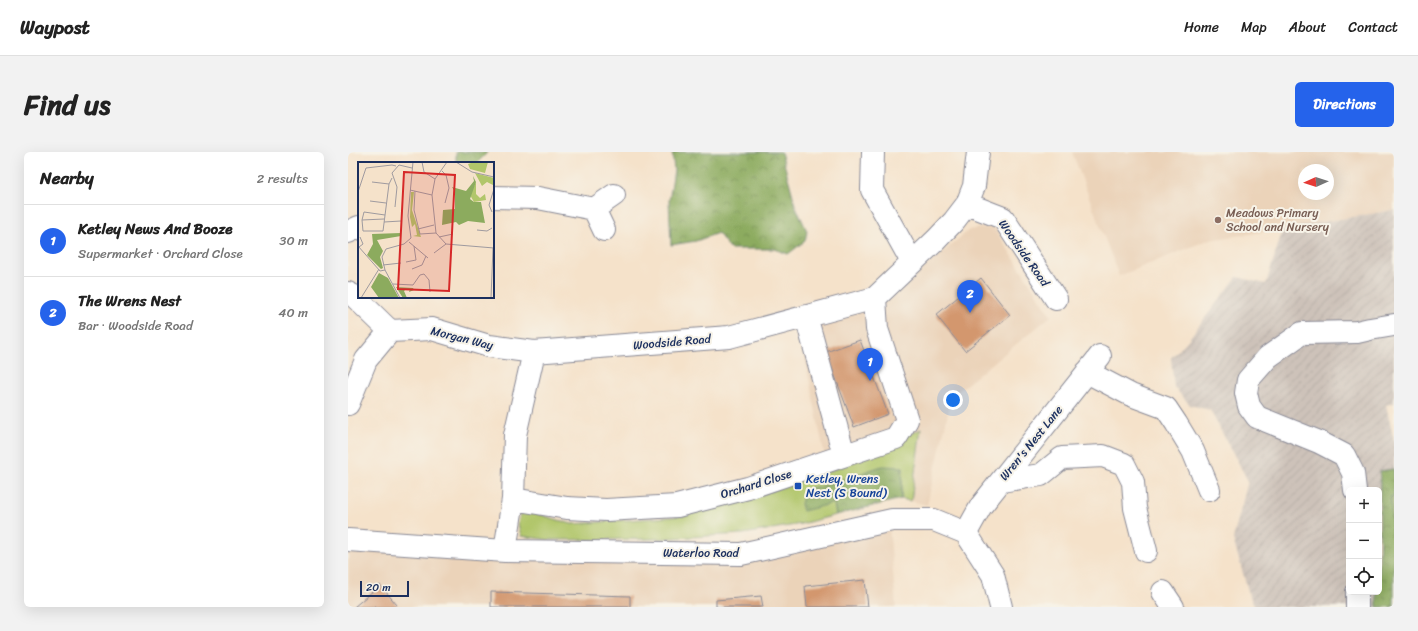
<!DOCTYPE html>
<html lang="en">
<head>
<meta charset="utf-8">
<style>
  body { margin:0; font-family:Sriracha,sans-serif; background:#f2f2f2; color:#222 }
  .controls { position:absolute; right:12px; bottom:12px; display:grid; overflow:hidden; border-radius:6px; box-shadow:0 4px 16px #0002 }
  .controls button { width:36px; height:36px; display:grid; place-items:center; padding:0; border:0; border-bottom:1px solid #e0e0e0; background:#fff; color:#222; font:20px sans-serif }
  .compass { position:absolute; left:950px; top:12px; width:36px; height:36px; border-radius:50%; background:#fff; box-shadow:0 4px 16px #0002; rotate:267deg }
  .scale { position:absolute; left:12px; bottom:10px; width:49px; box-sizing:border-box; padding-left:4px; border:2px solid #1b2f5e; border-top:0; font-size:11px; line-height:14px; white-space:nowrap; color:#1b2f5e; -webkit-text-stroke:3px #f7f3e8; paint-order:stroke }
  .you { position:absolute; left:605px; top:248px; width:14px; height:14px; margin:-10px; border:3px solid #fff; border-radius:50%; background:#1a73e8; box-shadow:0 0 0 6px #1a73e833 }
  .badge { display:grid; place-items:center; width:26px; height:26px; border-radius:50%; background:#2563eb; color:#fff; font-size:13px; font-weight:700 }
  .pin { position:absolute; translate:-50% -33px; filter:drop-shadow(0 1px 2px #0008) }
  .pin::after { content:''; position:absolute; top:21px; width:14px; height:12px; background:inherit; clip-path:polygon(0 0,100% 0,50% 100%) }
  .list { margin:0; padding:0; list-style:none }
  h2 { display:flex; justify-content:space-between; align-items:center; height:52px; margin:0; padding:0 16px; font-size:17px }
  h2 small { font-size:13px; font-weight:400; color:#767676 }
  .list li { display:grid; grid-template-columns:26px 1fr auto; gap:12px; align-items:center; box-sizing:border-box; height:72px; padding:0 16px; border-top:1px solid #e0e0e0 }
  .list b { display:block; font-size:15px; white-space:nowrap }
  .list p { margin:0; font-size:13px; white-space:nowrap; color:#767676 }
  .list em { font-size:13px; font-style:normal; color:#767676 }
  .icon { flex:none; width:22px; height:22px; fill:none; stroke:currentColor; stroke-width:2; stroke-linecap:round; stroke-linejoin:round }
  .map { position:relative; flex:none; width:1046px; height:455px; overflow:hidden; border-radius:6px }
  header { display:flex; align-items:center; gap:24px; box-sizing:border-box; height:56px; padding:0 20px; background:#fff; border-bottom:1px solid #e0e0e0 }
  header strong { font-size:19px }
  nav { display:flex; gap:22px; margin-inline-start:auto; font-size:14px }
  .intro { display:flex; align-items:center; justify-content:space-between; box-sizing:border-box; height:96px; padding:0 24px }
  h1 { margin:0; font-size:28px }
  .button { padding:10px 18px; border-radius:6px; background:#2563eb; color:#fff; font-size:14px; font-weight:700 }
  main { display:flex; gap:24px; padding:0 24px }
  aside { flex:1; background:#fff; border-radius:6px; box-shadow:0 4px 16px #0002 }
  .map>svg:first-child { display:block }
  .built { fill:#ebd3b9; fill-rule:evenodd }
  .industrial { fill:url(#industrial-furrows) }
  .green { fill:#b1c66a; stroke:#667a64 }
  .forest { fill:url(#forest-crowns); stroke:#546d5e }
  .building { fill:#d3976e }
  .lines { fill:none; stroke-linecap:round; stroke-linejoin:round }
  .minor-casing { stroke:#888894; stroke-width:24 }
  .minor { stroke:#fff; stroke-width:22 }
  .education-dot { fill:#8d6e63; stroke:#f7f3e8; stroke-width:1.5 }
  .transit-dot { fill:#1a4fb4; stroke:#f7f3e8; stroke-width:1.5 }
  .labels { text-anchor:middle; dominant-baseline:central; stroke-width:4; stroke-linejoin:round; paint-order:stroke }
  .education-label { font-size:12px; fill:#785e54; stroke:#f7f3e8; text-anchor:start }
  .street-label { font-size:12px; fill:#1b2f5e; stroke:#f7f3e8 }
  .transit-label { font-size:12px; fill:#164399; stroke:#f7f3e8; text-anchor:start }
  .inset-road { fill:none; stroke:#9e9a9f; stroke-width:1 }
  .view { fill:#d62828; fill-opacity:0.15; stroke:#d62828; stroke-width:2 }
  .inset-edge { fill:none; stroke:#1b2f5e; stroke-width:2 }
</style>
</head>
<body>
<header>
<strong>Waypost</strong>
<nav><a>Home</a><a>Map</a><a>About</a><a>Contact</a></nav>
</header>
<div class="intro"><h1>Find us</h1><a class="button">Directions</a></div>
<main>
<aside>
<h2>Nearby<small>2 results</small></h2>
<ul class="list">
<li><span class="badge">1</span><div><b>Ketley News And Booze</b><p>Supermarket · Orchard Close</p></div><em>30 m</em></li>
<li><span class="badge">2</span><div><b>The Wrens Nest</b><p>Bar · Woodside Road</p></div><em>40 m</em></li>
</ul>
</aside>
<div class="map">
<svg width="1046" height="455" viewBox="0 0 1046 455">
  <defs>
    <pattern id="industrial-furrows" width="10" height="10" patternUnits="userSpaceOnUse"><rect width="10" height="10" fill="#cdc2b9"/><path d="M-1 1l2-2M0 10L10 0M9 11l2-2" fill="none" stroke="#afa7a1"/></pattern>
    <pattern id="forest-crowns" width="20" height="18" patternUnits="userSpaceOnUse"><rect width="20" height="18" fill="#8cab5e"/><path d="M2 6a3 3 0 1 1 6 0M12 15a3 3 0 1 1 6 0" fill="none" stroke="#728c51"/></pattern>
  </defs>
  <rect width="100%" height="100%" fill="#f7f3e8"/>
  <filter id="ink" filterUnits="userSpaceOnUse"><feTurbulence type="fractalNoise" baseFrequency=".025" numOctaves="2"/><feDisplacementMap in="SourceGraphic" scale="8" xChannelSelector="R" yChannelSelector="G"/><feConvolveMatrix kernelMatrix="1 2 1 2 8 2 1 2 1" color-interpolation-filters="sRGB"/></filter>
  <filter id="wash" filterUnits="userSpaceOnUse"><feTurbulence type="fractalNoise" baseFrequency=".012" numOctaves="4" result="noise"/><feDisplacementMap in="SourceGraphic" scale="16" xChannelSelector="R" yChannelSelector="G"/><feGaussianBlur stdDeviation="0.9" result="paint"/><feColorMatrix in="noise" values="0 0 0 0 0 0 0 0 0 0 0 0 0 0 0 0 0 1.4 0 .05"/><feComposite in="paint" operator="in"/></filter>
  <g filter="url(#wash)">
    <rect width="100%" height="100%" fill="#f5e2ca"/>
    <!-- built -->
    <path class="built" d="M724,0H1046V58L935,77L860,88L771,124ZM956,18H980V42H956Z
      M645,74L703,164L604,244L579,353L563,349L573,277L480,320L450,172L515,158L544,147L576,116L621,78Z
      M541,374L548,455H0V398L357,409Z"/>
    <!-- industrial -->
    <path class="industrial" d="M1046,58V251L1038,253L1046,289V317L1032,320L1031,368V338H1001V440H1029V455H907L901,442L885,387L900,329L862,258L842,253L826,235L823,206L839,189L889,125L918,132L935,77Z"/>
    <!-- green -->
    <path class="green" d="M573,277L563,349L553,347L555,315L475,334L457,337L486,351L488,363L453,372L395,382L306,387L201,388L173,384L170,372L173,357L224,372L335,364L480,320Z
      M1043,344L1046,345V383L1044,381Z"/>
    <!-- forest -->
    <path class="forest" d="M108,0H140L129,11H108Z
      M324,0H433L448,55L459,79L457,89L440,102L427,97H382L370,81L348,89L323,93L321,49L326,18Z
      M534,314L555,315L553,347L488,363L486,351L455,359L453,352L457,337L475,334Z
      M1046,317V345L1043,344L1044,381L1046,383V455H1029V440H1031L1032,319Z"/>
    <g id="blocks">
      <!-- building -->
      <path class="building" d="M633,126L662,163L617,199L588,163Z
        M512,188L540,262L506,275L478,200Z
        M517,428L520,455H459L457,434Z
        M32,433L49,453L47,455H6Z
        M143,440L282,444V455H143Z
        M413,444L415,455H368V448Z"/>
    </g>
  </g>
  <g filter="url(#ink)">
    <use href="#blocks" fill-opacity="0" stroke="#888894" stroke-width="1"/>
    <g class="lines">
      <!-- minor casing -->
      <g class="minor-casing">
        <path id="minor" d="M525,0L524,38L564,110
          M145,45L190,46L246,57L256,78
          M619,52L655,66L708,147
          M246,57L266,43
          M0,80L11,75
          M0,141L6,144L42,179L84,177L141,194L186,200
          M458,164L496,303
          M739,220L783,243L818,256L828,271L845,299L861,338
          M0,252L18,208L42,179
          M653,329L693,323L714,306L755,304L776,312L785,330L787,356L798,399
          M1007,338L1005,321L996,303L971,290L909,265L901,254L898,241L900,228L920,205L954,181L1009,180L1022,177L1046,173
          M165,347L219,356L258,358L329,354L400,336L548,286L559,268L529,177L527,146
          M618,381L633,354L752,204
          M0,388L157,399L393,402L544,368H586L618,381L645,423L653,455
          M157,399L165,347L167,283L186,200L381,185L527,146L588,88L606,69L619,52L626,34L630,0
          M815,440L825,455
          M1009,455V440"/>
      </g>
      <!-- minor -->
      <use href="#minor" class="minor"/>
    </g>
  </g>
  <!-- markers -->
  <circle class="education-dot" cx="870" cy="68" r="4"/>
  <rect class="transit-dot" x="446" y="330" width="8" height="8" rx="2"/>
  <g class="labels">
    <!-- education labels -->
    <g class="education-label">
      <text x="878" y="61">Meadows Primary<tspan x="878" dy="14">School and Nursery</tspan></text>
    </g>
    <!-- street labels -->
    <g class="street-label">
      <text transform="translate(676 101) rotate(55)">Woodside Road</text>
      <text transform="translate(114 186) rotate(14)">Morgan Way</text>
      <text transform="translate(324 190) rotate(-5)">Woodside Road</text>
      <text transform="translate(683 291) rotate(-51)">Wren's Nest Lane</text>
      <text transform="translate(408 332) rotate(-17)">Orchard Close</text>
      <text x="353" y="401">Waterloo Road</text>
    </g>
    <!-- transit labels -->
    <g class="transit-label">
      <text x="458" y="327">Ketley, Wrens<tspan x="458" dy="14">Nest (S Bound)</tspan></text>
    </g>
  </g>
  <!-- overview -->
  <g transform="translate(10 10)">
    <rect width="136" height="136" fill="#f5e2ca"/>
    <path d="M116,0H130L127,11L112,7L110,2ZM117,11L136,16L135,23L129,20L124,24ZM118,20V32L122,36L127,32L128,38L116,40L112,33ZM53,30H56L54,48L63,75L55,74L59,73L57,62L54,65L52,55Z" fill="#b1c66a"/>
    <path d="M115,14L118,20L112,37L116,40H123L127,61L110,59L101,63L98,60L84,63L85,48L97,47V30L94,25L108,29L116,19ZM43,71V74L19,78L25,89L22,95L25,106L23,107L9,93L15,82L14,72ZM21,111L30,116L41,136H21L13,125ZM38,125L55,126L56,128L51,130L52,127H48L46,129L49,136H45Z" fill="#8cab5e"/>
    <path class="inset-road" d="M64,0L66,10L77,17M98,0L114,10L136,15M84,9L88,13L91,26L87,41M14,20L31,22M52,28L74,33L78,71L88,82L136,86M57,29L56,48L62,72L78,71M0,30L8,6L34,3L38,4M74,33L77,17L89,0M12,39L28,41M37,45L39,25L34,11L41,3L54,6M134,50L131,43L136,27M26,57L4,58L5,69H25L31,22L34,16M4,58L6,50L27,53M26,60L43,59M60,67L76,63M119,68L129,69L134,66M81,75L95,72M51,80L70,96M0,84L22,109L27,108M1,85L5,82L2,75M76,91L88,82M48,100L58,98L56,84M25,103L43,101M54,107L64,103L68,94M35,122L55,123L62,113L66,112L71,118L72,130M3,136L21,107M42,136L27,108L24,95L28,87L46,82L53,76L50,54L55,0M133,136L135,86"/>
    <path class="view" d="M46,10L97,13L91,129L40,127Z"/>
    <rect width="136" height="136" class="inset-edge"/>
  </g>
</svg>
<div class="controls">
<button>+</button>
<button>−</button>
<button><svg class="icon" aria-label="locate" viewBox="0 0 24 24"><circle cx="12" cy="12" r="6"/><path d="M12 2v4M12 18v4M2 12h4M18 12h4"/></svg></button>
</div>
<svg class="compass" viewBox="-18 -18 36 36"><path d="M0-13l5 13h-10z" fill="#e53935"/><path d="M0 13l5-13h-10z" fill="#767676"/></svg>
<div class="scale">20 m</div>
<div class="you"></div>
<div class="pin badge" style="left:522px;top:229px">1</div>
<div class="pin badge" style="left:622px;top:161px">2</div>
</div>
</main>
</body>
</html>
